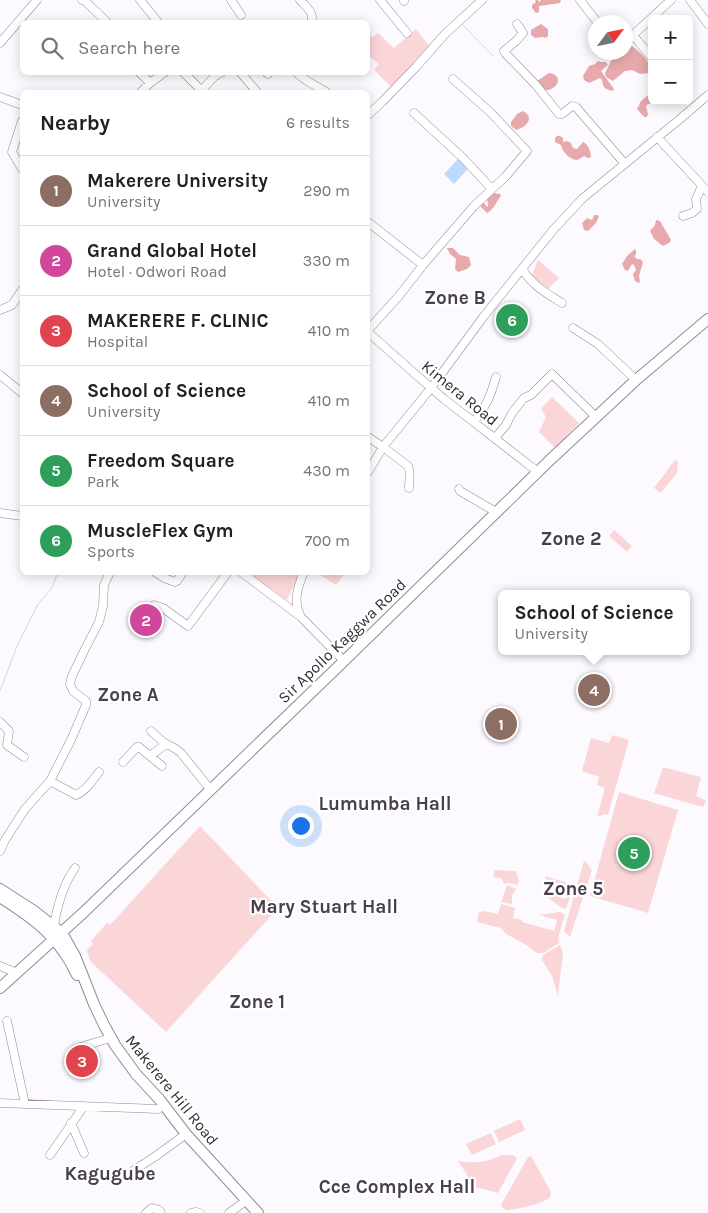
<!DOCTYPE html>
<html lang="en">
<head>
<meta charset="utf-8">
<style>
  body { margin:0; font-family:Karla,sans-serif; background:#f2f2f2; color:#202124 }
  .controls { position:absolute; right:15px; top:15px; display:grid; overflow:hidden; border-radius:8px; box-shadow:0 2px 12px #0003 }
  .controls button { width:45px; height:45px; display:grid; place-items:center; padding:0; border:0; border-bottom:1px solid #e0e0e0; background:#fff; color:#202124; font:25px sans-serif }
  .compass { position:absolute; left:588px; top:15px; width:45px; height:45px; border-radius:50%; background:#fff; box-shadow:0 2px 12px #0003; rotate:57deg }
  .you { position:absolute; left:300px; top:825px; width:18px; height:18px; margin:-12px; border:4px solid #fff; border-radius:50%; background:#1a73e8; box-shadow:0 0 0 8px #1a73e833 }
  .badge { display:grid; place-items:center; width:32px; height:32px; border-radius:50%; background:#0f766e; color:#fff; font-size:16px; font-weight:700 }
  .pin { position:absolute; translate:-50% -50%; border:2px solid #fff; box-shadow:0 1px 5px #0006 }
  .popup { position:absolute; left:498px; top:590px; width:192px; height:65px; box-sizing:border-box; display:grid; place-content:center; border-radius:8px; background:#fff; filter:drop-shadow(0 1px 4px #0005); font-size:16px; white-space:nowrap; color:#757577 }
  .popup b { font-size:19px; color:#202124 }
  .popup::after { content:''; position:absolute; left:50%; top:100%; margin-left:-10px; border:10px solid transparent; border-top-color:#fff }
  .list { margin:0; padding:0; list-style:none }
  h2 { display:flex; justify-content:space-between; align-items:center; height:65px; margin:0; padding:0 20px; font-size:21px }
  h2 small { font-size:16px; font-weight:400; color:#757577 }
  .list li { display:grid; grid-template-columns:32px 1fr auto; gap:15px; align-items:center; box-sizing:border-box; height:70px; padding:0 20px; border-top:1px solid #e0e0e0 }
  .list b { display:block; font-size:19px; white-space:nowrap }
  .list p { margin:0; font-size:16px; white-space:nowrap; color:#757577 }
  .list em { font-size:16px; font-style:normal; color:#757577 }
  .icon { flex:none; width:28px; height:28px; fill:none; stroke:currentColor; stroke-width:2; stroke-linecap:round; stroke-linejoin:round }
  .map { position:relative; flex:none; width:708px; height:1213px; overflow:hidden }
  .search { position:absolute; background:#fff; box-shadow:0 2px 12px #0003; left:20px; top:20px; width:350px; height:55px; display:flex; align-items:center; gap:12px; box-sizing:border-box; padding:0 18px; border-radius:8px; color:#757577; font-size:19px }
  .panel { position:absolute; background:#fff; box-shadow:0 2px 12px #0003; left:20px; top:90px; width:350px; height:485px; border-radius:8px }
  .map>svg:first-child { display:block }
  .green { fill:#fbd6d8 }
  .forest { fill:#e7a9ac }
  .water { fill:#bcdafe }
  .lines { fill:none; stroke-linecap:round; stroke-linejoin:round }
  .stream { stroke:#bcdafe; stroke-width:1 }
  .minor-casing { stroke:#938998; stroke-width:9 }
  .major-casing { stroke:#938998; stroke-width:12 }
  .minor { stroke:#fff; stroke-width:8 }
  .major { stroke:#fff; stroke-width:10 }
  .labels { text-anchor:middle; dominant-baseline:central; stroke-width:4.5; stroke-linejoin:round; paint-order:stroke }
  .street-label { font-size:16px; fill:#322e34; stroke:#fff }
  .quarter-label { font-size:19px; font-weight:bold; fill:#49404e; stroke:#fff }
</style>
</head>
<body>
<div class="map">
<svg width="708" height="1213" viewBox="0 0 708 1213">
  <rect width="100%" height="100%" fill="#fcfafe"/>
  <!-- green -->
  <path class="green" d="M416,29L430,47L391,87L374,70L379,64L368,55V32L372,37L378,33L394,48Z
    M538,260L559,278L547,290L530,280Z
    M552,397L579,423L555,448L539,432L546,417L541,409Z
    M675,460L679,462L677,465L678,472C672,480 666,485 661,493L654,488Z
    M614,530L632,546L627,552L609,536Z
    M255,572L295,573L299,575L287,600L253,576Z
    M317,573L345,572V573L336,585Z
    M612,735L629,740L608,815L605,814L597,817L605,788L597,785L599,777L582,771L591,738L609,743Z
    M663,767L701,777L696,796L706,800L703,807L654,793Z
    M619,792L678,810L648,913L590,896Z
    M200,826L278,908L166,1032L90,961L87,950L93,944L91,941L107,923L110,925Z
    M584,861L587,863L592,870L570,937L564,931Z
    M495,870L516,871L519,881L517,885L509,883L504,884L501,878L493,877Z
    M545,876L574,885L566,909L562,908L543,894L544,892L566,899L569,888L547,881Z
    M507,885L516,889L512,895V904L501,902Z
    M501,904L515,908L513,918L522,920V922L554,931L557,920L539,915L560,912L565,915L558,938L559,943L543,953H538L535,952L528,946L506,934L501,928L477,922L479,912L484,911L498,914Z
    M560,945L563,953L558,996L552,976L542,960L543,955Z
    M520,1119L525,1130L499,1142L494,1131Z
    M491,1133L496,1144L472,1155L466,1144Z
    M501,1155H513L517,1158L515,1162L498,1193L472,1186L466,1173L458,1161C476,1163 484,1164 501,1155Z
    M531,1156L551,1192C551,1196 551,1197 548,1199C540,1204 515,1210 506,1210L502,1207V1203L528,1157Z"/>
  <!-- forest -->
  <path class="forest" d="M535,0H538L539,2L541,0H561L560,3L539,6V12L536,13L532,8V5L536,2Z
    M541,24L548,29V36L546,38L543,37L535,38L531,35V30Z
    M632,46C641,52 652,63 652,75L650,73L640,74L632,70L625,71L613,81L606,77L605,73L615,53L626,52V48Z
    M598,61L601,62H606L608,65L601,71L614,89L612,91C605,89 603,88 602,80L600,78L589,83L584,80L583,76L589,66L595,64Z
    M549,73C562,75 560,86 549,90C547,90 544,90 541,90L537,81Z
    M652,92V101H659L648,104L646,106L648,114L647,117H644L637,109L641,101Z
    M523,111C536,118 525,128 516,130L511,126V122L517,114Z
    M557,136H560L563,138V142L567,141L571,143L573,148L577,149L583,142C588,144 591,151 591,157L588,158L584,156C581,158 579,160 576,160C569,159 562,151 561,145L555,142V138Z
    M493,193L500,194L501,196C496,201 495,209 487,213L481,207V203H484L487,207L488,206L487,198Z
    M594,215H597L599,216L596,223L588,231L584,230L582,223L587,218L592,220Z
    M656,220L660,221L671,240L669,243L663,246L654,239L650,231L655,225Z
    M447,248H453L460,255L469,257L471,265L467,269L458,272L455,269L456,259L450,254Z
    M635,249L636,251V255L634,256L637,259H640L643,262L639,276L640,282L638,283L635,281L633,274L636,270L634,265L632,264L628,271L625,270L622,264L627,256Z"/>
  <!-- water -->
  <path class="water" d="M458,159L468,169L454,184L444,174Z"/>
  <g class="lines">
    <!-- stream -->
    <path class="stream" d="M461,23L493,56
      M0,691L17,646L38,604L52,588L58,572"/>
    <!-- minor casing -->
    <g class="minor-casing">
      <path id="minor" d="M82,0L85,1L107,22
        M140,0L158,22
        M231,0L241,15
        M300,0C306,7 315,13 311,22
        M380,0L407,33
        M404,0V1
        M580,0L597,22
        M690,0L708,24
        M517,24L523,33L516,41L504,51L505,53L535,84L559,114H562L572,106L576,107L625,164
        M633,35L652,58
        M626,40L633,35L671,0
        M0,43L37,0
        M139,72L150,83
        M183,72L202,91
        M240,72L257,92
        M266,72L268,74
        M296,72C304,81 316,85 326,92
        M141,92L150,83L165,72
        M200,92L215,76L222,72
        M0,97L22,105
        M414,113L463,158L492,189
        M368,115L382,102L416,67L445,34L482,0
        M22,121L12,152L22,169
        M657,137L708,192
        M683,216L692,213L697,209L696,199L702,186
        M368,222L423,265
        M522,269C533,286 546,293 562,303
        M0,310L12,305L22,290
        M573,328L598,344L636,380
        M368,330L398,297L423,265L474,206L506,176L527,151L490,112L453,79
        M368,332L414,373L444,399L538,472
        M0,375L22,393
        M474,422C486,407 491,395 496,377
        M368,437L383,447L408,466C411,471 409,481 409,488
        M495,438L506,425L512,413L524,398L531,395L552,374L596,417
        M368,472L383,447L431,388L484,316L554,229L583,198L680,119L708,95
        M459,489L460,491L496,512
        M0,513L22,516
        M155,572L164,578L175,582L177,581L183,572
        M241,572L301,617L344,661
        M154,605L163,608L188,626L228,572
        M300,615C293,601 298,586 304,572
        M0,722L9,731L7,745L24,757
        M151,731L163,742L176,749L181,753L210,789
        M150,756L166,744
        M123,762L137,747H139L162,766
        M50,781L76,795C86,791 93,780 99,772
        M0,851L5,840L25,809L50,781L71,740L86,705V701L73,691L70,684L72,676L85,649L99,622L103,606L104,585L110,572
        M54,926C57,907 63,885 75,868
        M0,966L17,973
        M7,1021L25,1104
        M71,1060C71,1054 71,1051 77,1048L107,1039
        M0,1103L158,1109
        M71,1123L84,1153
        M50,1155L84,1106
        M131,1172L153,1158L182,1137
        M146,1213L152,1208L159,1210L161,1213
        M191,1213L196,1212L200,1213
        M229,1213L243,1203"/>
    </g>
    <!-- major casing -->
    <g class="major-casing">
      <path id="major" d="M0,889L34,911L62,933L75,956L94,1004L104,1025L115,1045L136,1074L160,1100L186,1134L258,1213
        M0,897C25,913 49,929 65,954C70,960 73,968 77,975
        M0,988L83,913L344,661L551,459L636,380L708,319"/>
    </g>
    <!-- minor -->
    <use href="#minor" class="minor"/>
    <!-- major -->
    <use href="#major" class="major"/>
  </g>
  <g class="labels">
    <!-- street labels -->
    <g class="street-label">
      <text transform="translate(460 393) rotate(39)">Kimera Road</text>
      <text transform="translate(342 641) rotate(-44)">Sir Apollo Kaggwa Road</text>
      <text transform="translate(172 1090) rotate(51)">Makerere Hill Road</text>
    </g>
    <!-- quarter labels -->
    <g class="quarter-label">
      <text x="455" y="298">Zone B</text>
      <text x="571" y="539">Zone 2</text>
      <text x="128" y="695">Zone A</text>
      <text x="385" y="804">Lumumba Hall</text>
      <text x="573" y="889">Zone 5</text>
      <text x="324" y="907">Mary Stuart Hall</text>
      <text x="257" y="1002">Zone 1</text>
      <text x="110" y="1174">Kagugube</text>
      <text x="397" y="1187">Cce Complex Hall</text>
    </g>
  </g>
</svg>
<div class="controls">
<button>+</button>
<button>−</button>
</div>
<svg class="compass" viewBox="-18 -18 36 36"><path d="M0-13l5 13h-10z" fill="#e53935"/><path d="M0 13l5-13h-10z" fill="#757577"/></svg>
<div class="you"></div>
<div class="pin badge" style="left:501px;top:724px;background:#8d6e63">1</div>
<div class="pin badge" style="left:146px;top:620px;background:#d1479c">2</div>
<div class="pin badge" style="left:82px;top:1061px;background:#e0444e">3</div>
<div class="pin badge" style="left:594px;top:690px;background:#8d6e63">4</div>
<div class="popup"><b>School of Science</b>University</div>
<div class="pin badge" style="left:634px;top:853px;background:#2e9e5b">5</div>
<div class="pin badge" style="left:512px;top:320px;background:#2e9e5b">6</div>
<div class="search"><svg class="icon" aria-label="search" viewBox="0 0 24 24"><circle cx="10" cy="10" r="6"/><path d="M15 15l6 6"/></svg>Search here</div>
<section class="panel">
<h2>Nearby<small>6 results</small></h2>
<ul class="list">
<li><span class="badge" style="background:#8d6e63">1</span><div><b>Makerere University</b><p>University</p></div><em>290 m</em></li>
<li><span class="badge" style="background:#d1479c">2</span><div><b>Grand Global Hotel</b><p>Hotel · Odwori Road</p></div><em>330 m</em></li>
<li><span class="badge" style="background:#e0444e">3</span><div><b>MAKERERE F. CLINIC</b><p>Hospital</p></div><em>410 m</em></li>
<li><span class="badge" style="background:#8d6e63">4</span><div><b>School of Science</b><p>University</p></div><em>410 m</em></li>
<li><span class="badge" style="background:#2e9e5b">5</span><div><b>Freedom Square</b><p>Park</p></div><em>430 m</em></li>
<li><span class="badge" style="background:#2e9e5b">6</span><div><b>MuscleFlex Gym</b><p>Sports</p></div><em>700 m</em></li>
</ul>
</section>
</div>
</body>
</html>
